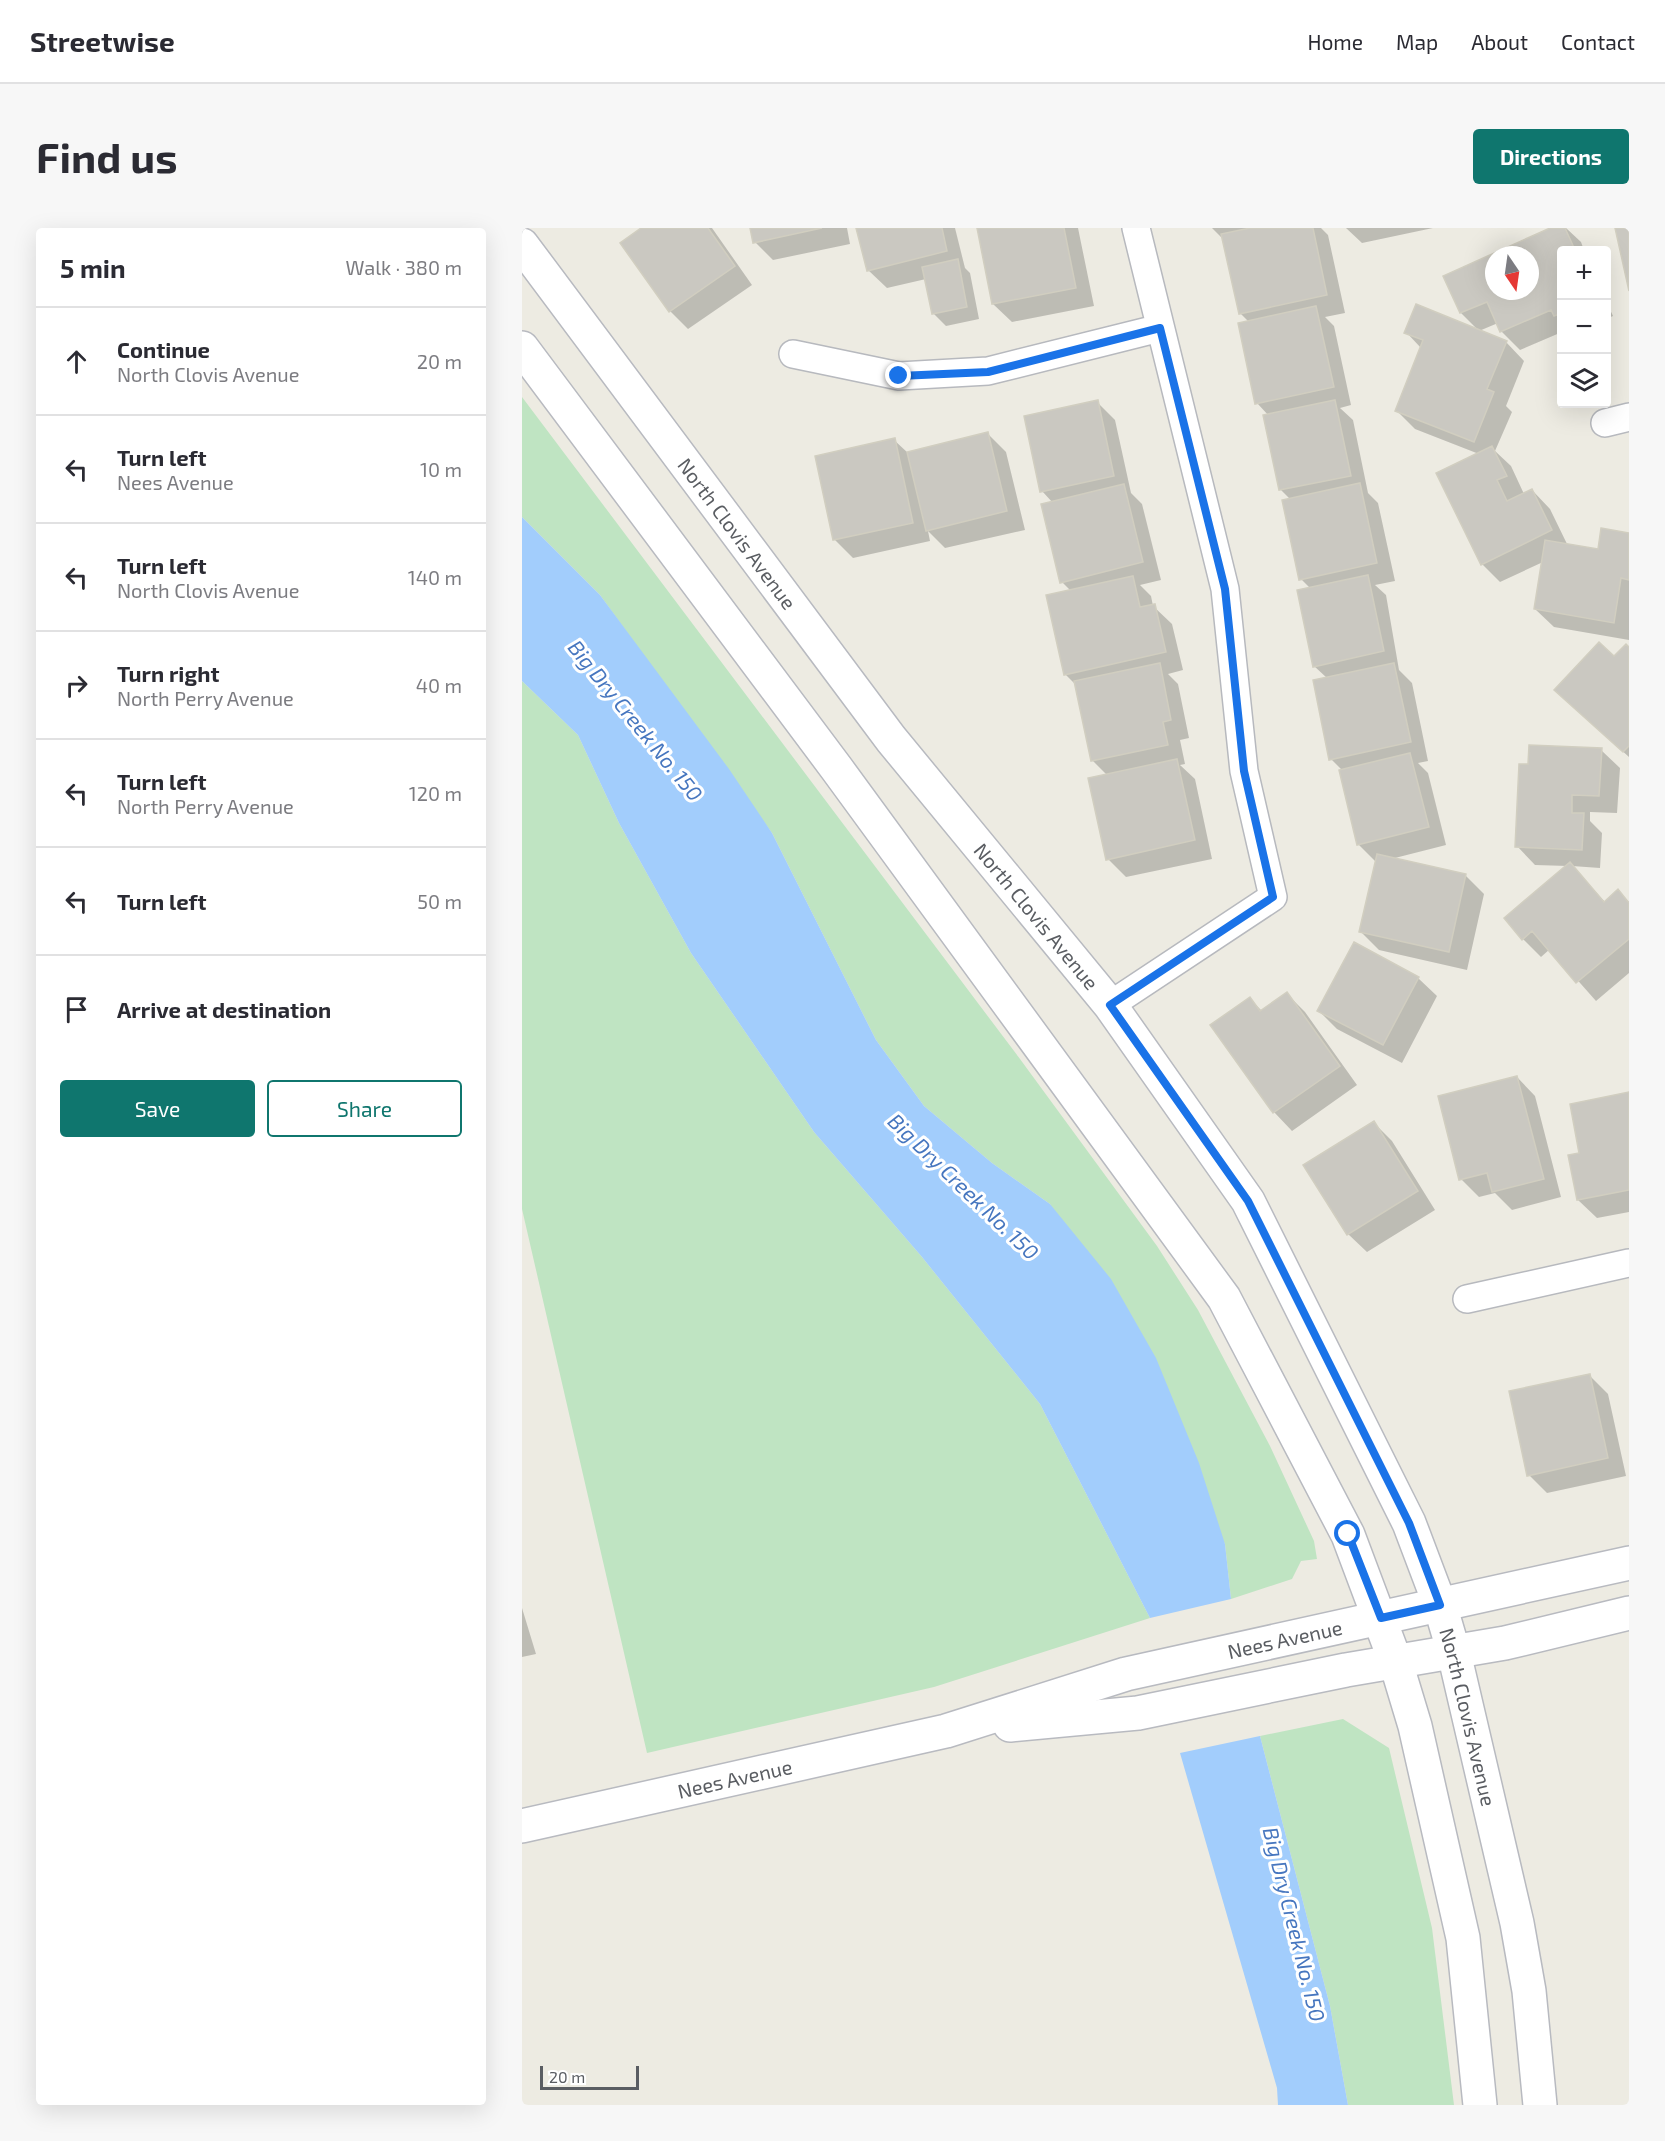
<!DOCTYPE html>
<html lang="en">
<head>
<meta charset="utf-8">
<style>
  body { margin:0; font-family:"Exo 2",sans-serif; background:#f7f7f7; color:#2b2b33 }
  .controls { position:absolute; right:18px; top:18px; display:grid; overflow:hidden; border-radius:6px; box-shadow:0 6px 24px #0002 }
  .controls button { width:54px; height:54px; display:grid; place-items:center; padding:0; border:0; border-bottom:2px solid #e1e1e2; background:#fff; color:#2b2b33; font:30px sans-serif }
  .compass { position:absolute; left:963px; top:18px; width:54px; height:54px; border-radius:50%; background:#fff; box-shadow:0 6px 24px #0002; rotate:167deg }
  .scale { position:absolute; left:18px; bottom:15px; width:99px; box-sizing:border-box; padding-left:6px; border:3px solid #5a5d62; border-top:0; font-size:16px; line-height:21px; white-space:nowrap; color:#5a5d62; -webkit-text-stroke:4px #fff; paint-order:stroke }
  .stop { position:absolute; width:18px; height:18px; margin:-14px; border:4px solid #1a73e8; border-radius:50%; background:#fff }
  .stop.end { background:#1a73e8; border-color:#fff; box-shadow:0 2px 6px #0008 }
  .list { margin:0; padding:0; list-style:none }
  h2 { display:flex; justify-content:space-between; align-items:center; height:78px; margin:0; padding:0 24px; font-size:26px }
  h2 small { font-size:20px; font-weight:400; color:#7c7c81 }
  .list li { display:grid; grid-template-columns:39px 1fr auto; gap:18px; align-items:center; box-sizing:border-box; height:108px; padding:0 24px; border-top:2px solid #e1e1e2 }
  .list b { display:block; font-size:22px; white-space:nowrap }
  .list p { margin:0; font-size:20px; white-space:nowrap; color:#7c7c81 }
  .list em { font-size:20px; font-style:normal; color:#7c7c81 }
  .actions { display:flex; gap:12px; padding:18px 24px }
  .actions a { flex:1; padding:14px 0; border:2px solid #0f766e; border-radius:6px; text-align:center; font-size:21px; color:#0f766e }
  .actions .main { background:#0f766e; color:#fff }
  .icon { flex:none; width:33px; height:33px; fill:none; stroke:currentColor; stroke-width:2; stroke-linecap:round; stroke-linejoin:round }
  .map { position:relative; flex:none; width:1107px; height:1877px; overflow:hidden; border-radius:6px }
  header { display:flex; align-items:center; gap:36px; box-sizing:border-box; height:84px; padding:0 30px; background:#fff; border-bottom:2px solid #e1e1e2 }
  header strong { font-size:28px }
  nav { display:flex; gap:33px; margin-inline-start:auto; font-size:21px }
  .intro { display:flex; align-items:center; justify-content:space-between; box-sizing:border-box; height:144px; padding:0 36px }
  h1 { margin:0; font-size:42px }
  .button { padding:15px 27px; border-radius:6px; background:#0f766e; color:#fff; font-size:21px; font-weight:700 }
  main { display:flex; gap:36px; padding:0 36px }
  aside { flex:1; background:#fff; border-radius:6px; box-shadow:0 6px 24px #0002 }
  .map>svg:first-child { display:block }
  .green { fill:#bfe4c2 }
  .water { fill:#a2cdfc }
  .shadow { fill:#0003; fill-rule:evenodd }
  .building { fill:#cac8c1; stroke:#d1cec0; stroke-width:1.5; fill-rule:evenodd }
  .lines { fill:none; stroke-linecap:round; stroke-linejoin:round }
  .street-casing { stroke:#b7b9be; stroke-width:30 }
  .secondary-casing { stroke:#b8bac0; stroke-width:36 }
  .street { stroke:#fff; stroke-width:27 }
  .secondary { stroke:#fff; stroke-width:33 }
  .route { stroke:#1a73e8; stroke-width:8 }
  .labels { text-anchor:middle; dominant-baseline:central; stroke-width:6; stroke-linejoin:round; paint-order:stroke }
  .street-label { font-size:20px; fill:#5a5d62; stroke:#fff }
  .water-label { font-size:21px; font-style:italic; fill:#4676bf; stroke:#fff }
</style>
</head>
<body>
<header>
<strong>Streetwise</strong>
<nav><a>Home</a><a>Map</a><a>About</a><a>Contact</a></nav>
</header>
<div class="intro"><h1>Find us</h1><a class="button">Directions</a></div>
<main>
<aside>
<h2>5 min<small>Walk · 380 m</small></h2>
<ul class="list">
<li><svg class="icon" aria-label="ahead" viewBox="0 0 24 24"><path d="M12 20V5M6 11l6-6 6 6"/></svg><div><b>Continue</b><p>North Clovis Avenue</p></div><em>20 m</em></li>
<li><svg class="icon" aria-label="left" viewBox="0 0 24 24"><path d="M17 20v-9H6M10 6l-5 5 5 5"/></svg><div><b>Turn left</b><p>Nees Avenue</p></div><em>10 m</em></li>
<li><svg class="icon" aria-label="left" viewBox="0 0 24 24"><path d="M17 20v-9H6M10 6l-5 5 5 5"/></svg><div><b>Turn left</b><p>North Clovis Avenue</p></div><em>140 m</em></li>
<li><svg class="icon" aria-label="right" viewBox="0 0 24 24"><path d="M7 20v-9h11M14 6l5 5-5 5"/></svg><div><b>Turn right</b><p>North Perry Avenue</p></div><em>40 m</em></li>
<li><svg class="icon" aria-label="left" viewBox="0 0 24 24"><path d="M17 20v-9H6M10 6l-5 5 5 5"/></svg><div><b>Turn left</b><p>North Perry Avenue</p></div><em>120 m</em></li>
<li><svg class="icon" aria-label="left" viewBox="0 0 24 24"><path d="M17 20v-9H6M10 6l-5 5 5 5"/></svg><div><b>Turn left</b></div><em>50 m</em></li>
<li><svg class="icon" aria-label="arrive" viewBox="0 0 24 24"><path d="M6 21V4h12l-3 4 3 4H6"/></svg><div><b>Arrive at destination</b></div></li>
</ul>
<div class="actions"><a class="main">Save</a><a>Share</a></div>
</aside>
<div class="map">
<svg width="1107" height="1877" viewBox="0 0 1107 1877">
  <rect width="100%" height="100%" fill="#edebe2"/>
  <!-- green -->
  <path class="green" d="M0,169L498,831L635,1018L676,1082L748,1218L792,1313L795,1331L779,1333L770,1351L709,1371L703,1316L528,976L470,935L402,878L354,812L250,605L78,367L0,289Z
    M0,453L56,507L97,595L169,725L292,904L400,1029L518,1176L628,1390L412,1459L125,1525L0,981Z
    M821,1491L867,1520L910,1700L932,1877H826L808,1778L738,1508Z"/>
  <!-- water -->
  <path class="water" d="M0,289L78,367L207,541L250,605L354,812L402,878L470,935L528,976L589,1051L634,1130L677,1235L703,1316L709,1371L628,1390L518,1176L400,1029L292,904L169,725L97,595L56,507L0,453Z
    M738,1508L808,1778L826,1877H756L755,1860L658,1525Z"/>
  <!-- shadow -->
  <path class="shadow" d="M122,0H190L230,57L166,101L148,83Z
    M230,0H325L328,16L251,32L233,14Z
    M335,0H433L443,40L448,45L457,91L424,98L411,85L404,51L365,60L346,42Z
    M456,0H556L572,78L490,94L471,76Z
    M690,0H799L806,7L823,85L803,89L812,98L829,177L818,180L831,192L846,265L856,275L873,353L853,357L864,367L877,442L890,455L906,533L896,535L906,545L924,617L869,631L943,647L962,666L945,742L857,722L839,704L855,635L836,616L821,543L809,531L805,450L792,438L789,361L779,351L769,272L759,262L747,188L735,175L727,94L718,85L702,12Z
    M824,0H911L840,15Z
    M1032,0H1044L1059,14L1062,22H1040V104L998,122L980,104L976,95L957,103L939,85L923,48ZM972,27H1008V63H972Z
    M1084,73L1091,88L1084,91Z
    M884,104L984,114L1002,133L984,178L990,184L973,223L989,238L1002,266L1010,262L1028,281L1046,318L1077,322L1107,306V412L1032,399L1013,381L1021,334L978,354L960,336L957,226L893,201L874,182L899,120Z
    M575,174L593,192L609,265L620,276L639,352L618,357L629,368L631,378L650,396L661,442L646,446L656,456L667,510L658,512L663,536L658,537L673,551L690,631L604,649L586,631V548L570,532L555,458L543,446L549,363L540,354L531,275L520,263Z
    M466,206L484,224L503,302L423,320L406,303L408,313L331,330L312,311L372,212L386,225Z
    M1107,421V529L1053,480L1092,431Z
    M1079,522L1098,540L1095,585L1068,584V593L1080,605L1078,640L1050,638L1083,674L1096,663L1107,674V745L1074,773L1028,721L1019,729L1001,711L1046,638L1013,637L995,618L1008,538Z
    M896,750L915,768L880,835L815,801L797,783Z
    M765,766L783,784L835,857L770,903L752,884L690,797L728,771L740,783Z
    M995,849L1013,868L1039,969L990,982L973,965L957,969L939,951Z
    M1107,866V984L1075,990L1056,972L1059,926Z
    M852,895L870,913L913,982L845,1024L826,1006Z
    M1068,1148L1086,1166L1104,1248L1025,1265L1007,1247Z
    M0,1380L14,1426L0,1429Z"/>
  <!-- building -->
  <path class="building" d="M119,0H186L213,38L147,84L98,15Z
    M228,0H300L231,15Z
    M334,0H420L425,23L345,43Z
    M455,0H542L554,60L470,76Z
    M728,0H791L805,67L717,86L699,6Z
    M1028,0H1043L1053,22H1040V85L1032,88L1029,82L978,104L965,74L938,85L921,48ZM972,27H1008V63H972Z
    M1093,0H1107V63Z
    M436,31L445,79L410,86L400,39Z
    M894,76L985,113L965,161L972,164L952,214L873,183L901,112L882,105Z
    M794,78L812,159L733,176L716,95Z
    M576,172L592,248L518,264L502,188Z
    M813,172L829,248L757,262L741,187Z
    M466,204L485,283L404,303L385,224Z
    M373,210L391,295L311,312L293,228Z
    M970,218L985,248L975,252L985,273L1010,261L1030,302L959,337L914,245Z
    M838,255L855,335L777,352L760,272Z
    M602,256L621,334L538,355L519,276Z
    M1079,300L1107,305V352L1099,350L1092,395L1012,381L1023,312L1076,321Z
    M846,347L862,423L791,439L775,362Z
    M611,348L618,379L633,376L644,424L542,447L524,367Z
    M1077,414L1092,428L1104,416L1107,419V518L1101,524L1032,462Z
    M638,435L649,492L641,494L646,517L569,533L552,453Z
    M872,435L889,514L807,532L791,452Z
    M1007,517L1080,520L1077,568L1050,567V585H1062L1060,622L993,619L997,536H1006Z
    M888,525L907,599L835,617L817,542Z
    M655,531L673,612L584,632L566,550Z
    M855,626L944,646L927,724L837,704Z
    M1048,634L1082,674L1096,661L1107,675V711L1054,755L1010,703L1000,712L982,690Z
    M832,714L897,749L861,817L795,783Z
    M765,764L818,838L751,885L688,797L728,769L738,783Z
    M995,848L1022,951L970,964L965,945L937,952L916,868Z
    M1107,864V962L1055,972L1046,927L1057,925L1048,876Z
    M852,893L896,963L825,1007L781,937Z
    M1068,1146L1086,1230L1005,1248L987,1163Z"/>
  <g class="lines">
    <!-- street casing -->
    <g class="street-casing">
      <path id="street" d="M271,126L377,148L466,143L638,100
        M1083,195L1107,189
        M588,777L751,669L722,543L703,361L614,0
        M945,1071L1107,1035"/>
    </g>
    <!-- secondary casing -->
    <g class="secondary-casing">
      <g id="secondary">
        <path id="s1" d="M0,17L369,511L588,777L726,973L887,1295L918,1377L932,1425L995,1695L1007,1763L1018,1877"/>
        <path d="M0,120L315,541L702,1070L826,1307L874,1435L893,1498L941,1710L958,1877"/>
        <path d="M488,1497L616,1485L824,1442L983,1415L1107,1385"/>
        <path id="s2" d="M0,1598L424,1503L604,1446L1107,1335"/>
      </g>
    </g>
    <!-- street -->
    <use href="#street" class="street"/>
    <!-- secondary -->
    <use href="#secondary" class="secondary"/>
  </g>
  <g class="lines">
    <!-- route -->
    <path class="route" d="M377,148L466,144L638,100L703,361L722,543L751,669L588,777L726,973L887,1295L918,1377L859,1390L826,1306"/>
  </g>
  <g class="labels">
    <!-- street labels -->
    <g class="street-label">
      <text stroke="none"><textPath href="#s1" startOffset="360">North Clovis Avenue</textPath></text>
      <text stroke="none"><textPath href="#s1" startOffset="846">North Clovis Avenue</textPath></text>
      <text stroke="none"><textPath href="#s2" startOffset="786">Nees Avenue</textPath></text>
      <text stroke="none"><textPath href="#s1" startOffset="1764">North Clovis Avenue</textPath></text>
      <text stroke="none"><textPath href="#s2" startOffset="218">Nees Avenue</textPath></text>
    </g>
    <!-- water labels -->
    <g class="water-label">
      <text transform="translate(114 492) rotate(51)">Big Dry Creek No. 150</text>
      <text transform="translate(442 958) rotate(44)">Big Dry Creek No. 150</text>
      <text transform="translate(773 1696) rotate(76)">Big Dry Creek No. 150</text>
    </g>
  </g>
</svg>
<div class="controls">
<button>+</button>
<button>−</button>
<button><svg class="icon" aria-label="layers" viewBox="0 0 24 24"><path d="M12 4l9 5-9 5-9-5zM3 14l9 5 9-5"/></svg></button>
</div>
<svg class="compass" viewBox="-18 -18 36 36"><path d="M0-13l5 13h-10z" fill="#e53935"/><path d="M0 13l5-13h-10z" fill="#7c7c81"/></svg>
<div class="scale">20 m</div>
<div class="stop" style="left:826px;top:1306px"></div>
<div class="stop end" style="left:377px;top:148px"></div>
</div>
</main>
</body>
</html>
